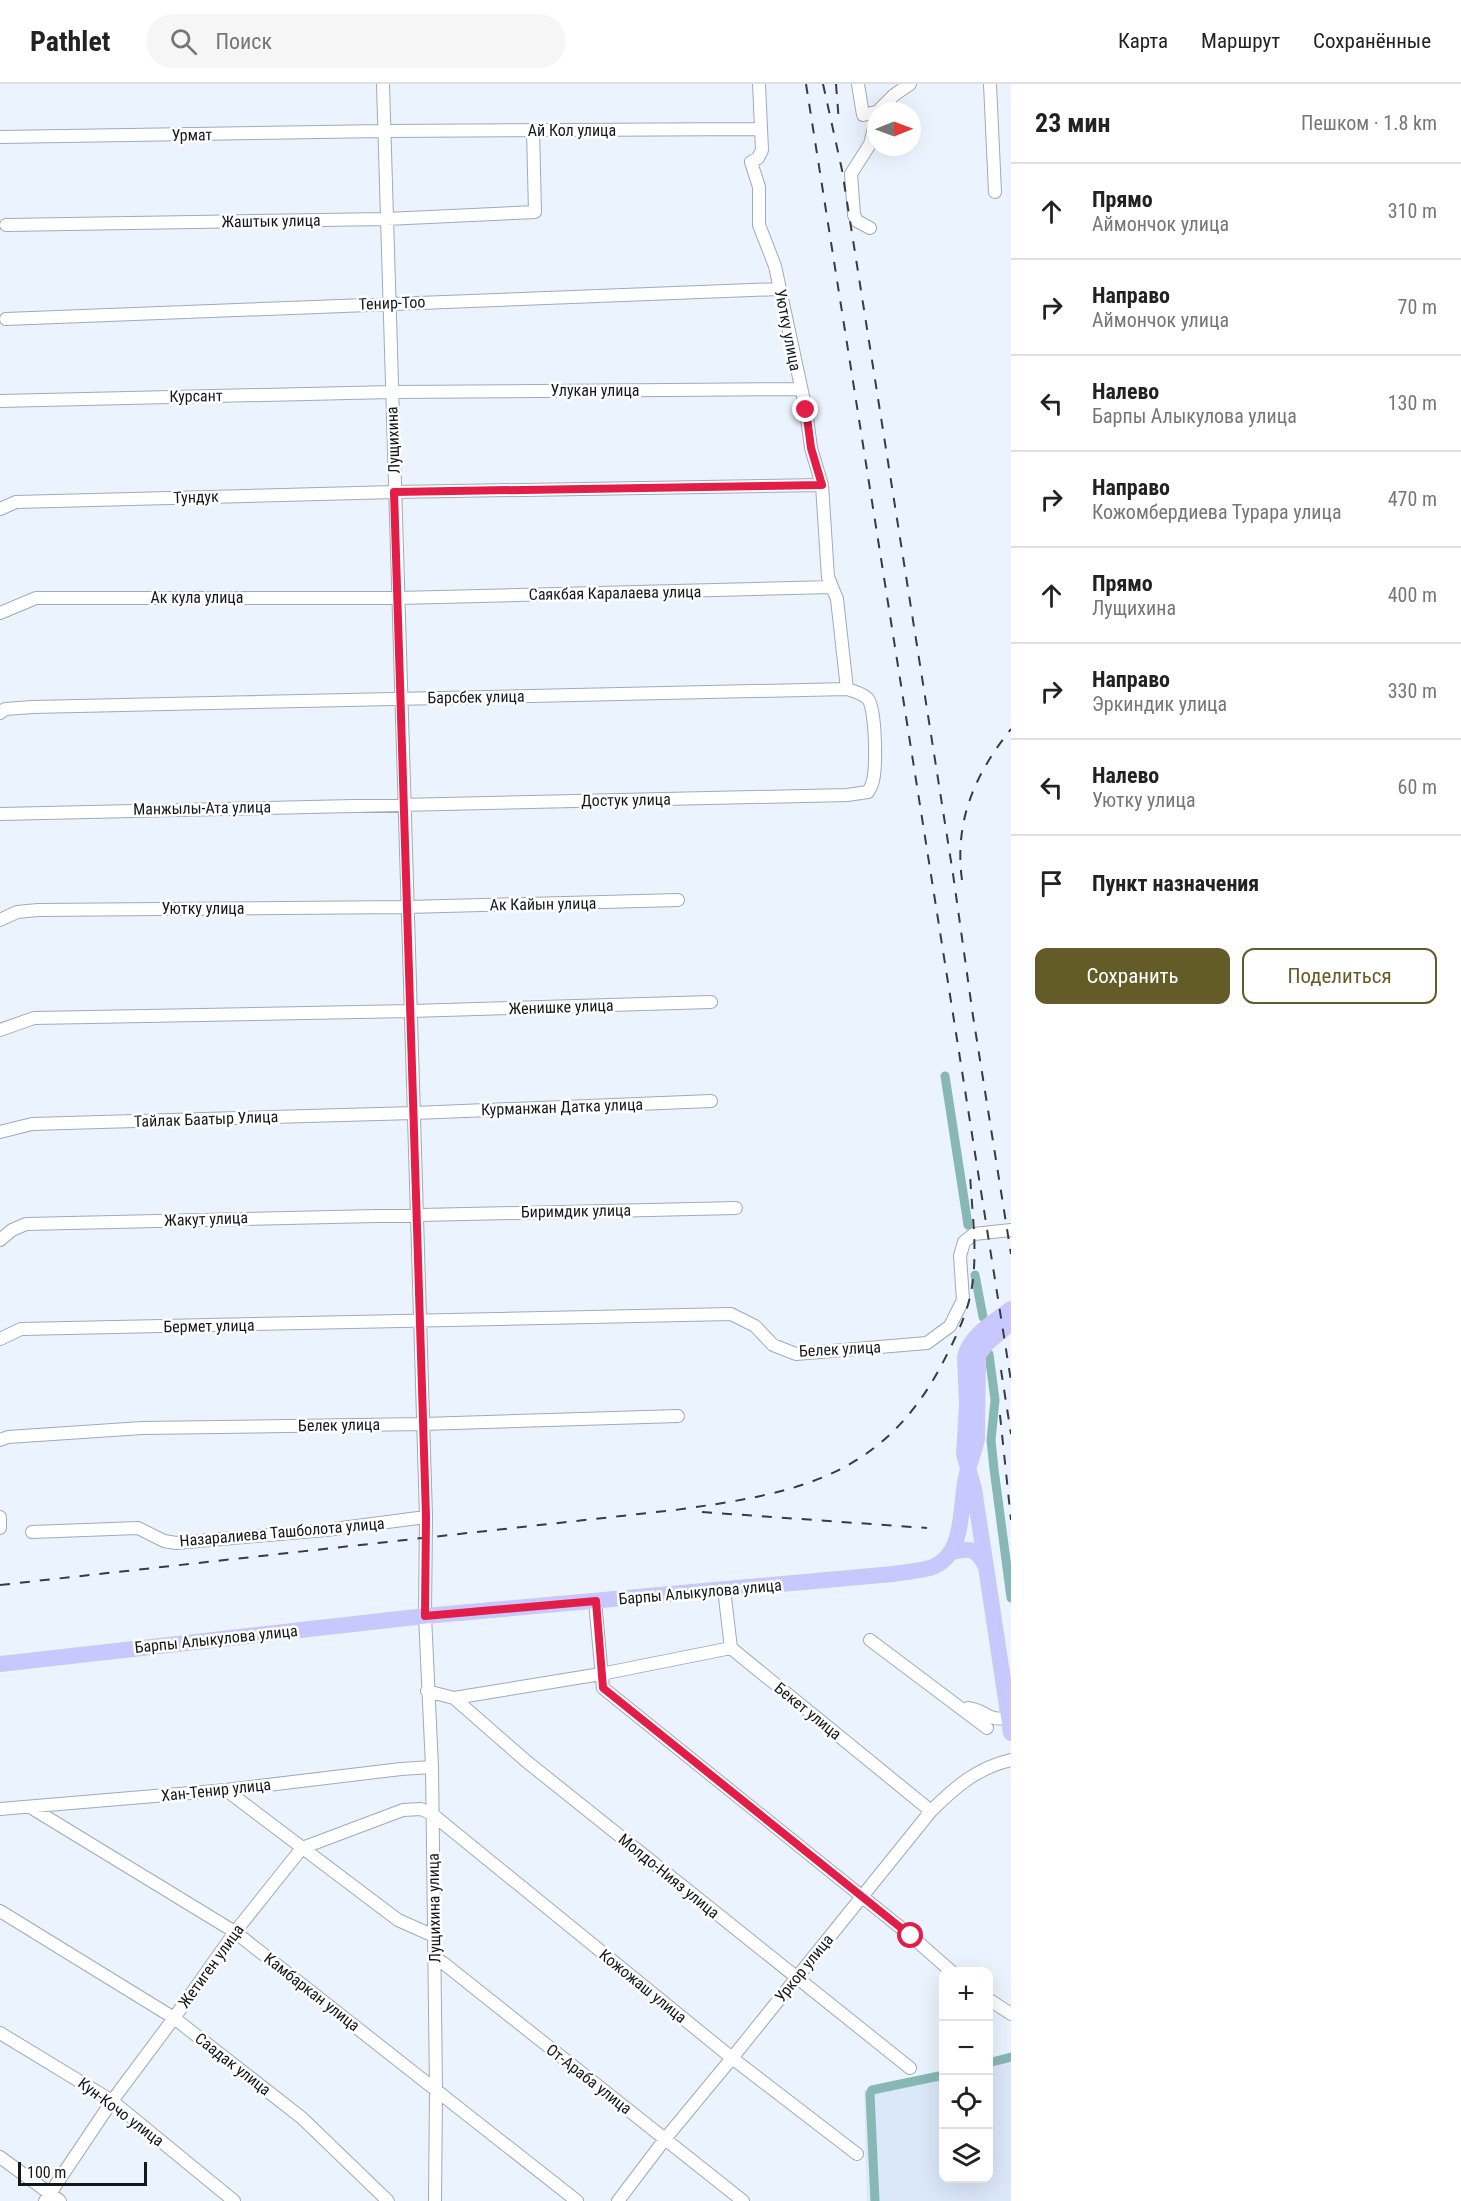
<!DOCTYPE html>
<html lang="ru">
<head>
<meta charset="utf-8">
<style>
  body { margin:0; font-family:"Roboto Condensed",sans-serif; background:#f6f6f6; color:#222 }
  .controls { position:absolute; right:18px; bottom:18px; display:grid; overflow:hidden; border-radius:12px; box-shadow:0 6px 24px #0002 }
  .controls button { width:54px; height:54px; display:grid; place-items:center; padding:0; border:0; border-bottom:2px solid #e0e0e0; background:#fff; color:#222; font:30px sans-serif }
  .compass { position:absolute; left:867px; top:18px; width:54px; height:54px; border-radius:50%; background:#fff; box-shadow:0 6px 24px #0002; rotate:89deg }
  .scale { position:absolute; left:18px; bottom:15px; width:129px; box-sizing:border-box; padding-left:6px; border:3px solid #15171b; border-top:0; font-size:16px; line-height:21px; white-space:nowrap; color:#15171b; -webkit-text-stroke:4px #fff; paint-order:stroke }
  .stop { position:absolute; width:18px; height:18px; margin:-14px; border:4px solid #e11d48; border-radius:50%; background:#fff }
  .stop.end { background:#e11d48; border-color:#fff; box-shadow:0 2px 6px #0008 }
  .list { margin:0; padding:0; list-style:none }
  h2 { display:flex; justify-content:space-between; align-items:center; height:78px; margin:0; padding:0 24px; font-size:26px }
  h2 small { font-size:20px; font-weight:400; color:#767676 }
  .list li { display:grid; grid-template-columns:39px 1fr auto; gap:18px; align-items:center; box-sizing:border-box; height:96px; padding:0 24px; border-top:2px solid #e0e0e0 }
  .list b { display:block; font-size:22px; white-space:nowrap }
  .list p { margin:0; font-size:20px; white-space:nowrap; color:#767676 }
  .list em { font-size:20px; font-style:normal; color:#767676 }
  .actions { display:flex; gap:12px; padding:18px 24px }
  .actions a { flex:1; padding:14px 0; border:2px solid #635c29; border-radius:12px; text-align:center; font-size:21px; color:#635c29 }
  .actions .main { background:#635c29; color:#fff }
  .icon { flex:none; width:33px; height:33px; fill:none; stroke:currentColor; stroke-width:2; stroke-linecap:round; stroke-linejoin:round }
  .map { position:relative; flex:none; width:1011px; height:2117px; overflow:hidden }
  header { display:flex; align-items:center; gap:36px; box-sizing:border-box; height:84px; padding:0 30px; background:#fff; border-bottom:2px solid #e0e0e0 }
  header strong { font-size:28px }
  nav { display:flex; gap:33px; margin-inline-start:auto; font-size:21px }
  .search { width:420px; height:54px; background:#f6f6f6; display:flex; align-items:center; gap:15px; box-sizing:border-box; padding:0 21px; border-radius:33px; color:#767676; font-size:22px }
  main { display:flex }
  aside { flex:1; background:#fff }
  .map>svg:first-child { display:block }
  .built { fill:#dbe8f9 }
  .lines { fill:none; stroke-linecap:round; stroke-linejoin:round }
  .canal { stroke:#87b8b5; stroke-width:9 }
  .minor-casing { stroke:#a2aab3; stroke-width:14 }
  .major-casing { stroke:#d0d1d1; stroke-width:16 }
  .minor { stroke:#fff; stroke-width:12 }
  .major { stroke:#c7c8ff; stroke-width:15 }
  .rail { stroke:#383b40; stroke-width:2; stroke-dasharray:10 10; stroke-linecap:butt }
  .route { stroke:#e11d48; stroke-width:8 }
  .labels { text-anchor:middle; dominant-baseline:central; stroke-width:5; stroke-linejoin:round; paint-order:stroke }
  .street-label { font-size:16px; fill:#15171b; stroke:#fff }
</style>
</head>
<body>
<header>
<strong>Pathlet</strong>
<div class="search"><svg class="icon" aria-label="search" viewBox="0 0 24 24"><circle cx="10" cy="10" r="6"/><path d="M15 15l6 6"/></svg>Поиск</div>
<nav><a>Карта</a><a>Маршрут</a><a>Сохранённые</a></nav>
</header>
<main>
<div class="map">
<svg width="1011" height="2117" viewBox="0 0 1011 2117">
  <rect width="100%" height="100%" fill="#ebf4fe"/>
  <!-- built -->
  <path class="built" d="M1011,1974V2117H867L864,2006L943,1988L944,2094H988L989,1979Z"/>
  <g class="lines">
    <!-- canal -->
    <path class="canal" d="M945,992L968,1141
      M975,1191L983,1233
      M989,1270L995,1316L991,1356L994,1385L1011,1514
      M988,1979L1011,1973
      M875,2117L870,2010L872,2006L944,1991"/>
    <!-- minor casing -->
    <g class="minor-casing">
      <path id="minor" d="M383,0L426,1433L425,1532L432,1683L436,2005L435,2117
        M759,0L762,66L758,74L751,78L759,103V141L775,182L806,326L811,364L822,401L828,493L837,515L847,605
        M858,0L863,31L876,28
        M990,0L995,108
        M878,27L894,11L910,0
        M0,53L385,47L760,45
        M6,141L386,135L535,128L533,46
        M870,144L857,137L854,131L851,90L870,60L876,36
        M6,235L779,205
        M0,317L391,308L800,305
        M0,425L16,418L395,408L822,401
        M0,529L36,514H398L832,503
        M0,629L5,625L33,623L847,605C854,607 863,610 868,615C876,625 877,687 872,700C871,703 869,706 868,708L847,711L0,730
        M0,836L17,828L38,826L407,823L678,816
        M0,946L34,934L411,927L711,918
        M0,1048L32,1040L414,1029L711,1017
        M0,1156L12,1146L26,1140L736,1124
        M0,1255L21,1245L731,1230L755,1242L773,1261L796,1270L927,1259L950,1242L963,1216L960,1172L964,1158L974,1150L1011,1146
        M0,1356L8,1353L142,1344L423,1340L678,1332
        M0,1433V1444
        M32,1448L138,1444L164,1457L176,1459L326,1446L426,1433
        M724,1505L731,1564L931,1727
        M595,1517L603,1604L911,1852L952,1888
        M870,1556L987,1644
        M427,1607L454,1614L526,1677L910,1984
        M454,1614L601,1590L731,1564
        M968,1624C988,1627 985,1637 1009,1634
        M226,1706L398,1836L434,1852
        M30,1723L235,1848L577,2117
        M0,1725L226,1706L401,1685L432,1683
        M0,1827L174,1934L302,2034L388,2117
        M434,1875L442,1878L743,2117
        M988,1915L1011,1930
        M0,1949L112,2017L234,2117
        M0,2073L60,2117
        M45,2117L112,2017L174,1934L235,1848L302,1764L403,1726L421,1725L432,1730L732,1974L857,2070
        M618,2117L665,2055L732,1974L931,1727C954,1704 978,1683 1011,1676"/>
    </g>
    <!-- major casing -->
    <g class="major-casing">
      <path id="major" d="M950,1469C969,1463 977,1464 986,1483L1011,1649
        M986,1483L974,1405L964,1370L967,1320L965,1273C969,1252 995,1237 1011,1225
        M0,1580L425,1532L893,1490C905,1488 918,1487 930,1484C964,1473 960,1428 965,1399C967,1384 974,1370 977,1355L978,1271L987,1259L1011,1239"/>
    </g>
    <!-- minor -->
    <use href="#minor" class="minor"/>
    <!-- major -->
    <use href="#major" class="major"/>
    <!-- rail -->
    <path class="rail" d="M806,0L1011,1297
      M823,0L842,86L953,790L973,932L1011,1170
      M836,0L839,39
      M962,796C954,737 975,690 1011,645
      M1001,1286L1011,1350
      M1000,1331L1011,1436
      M702,1428L927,1444
      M0,1501L675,1426C791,1410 879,1396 940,1284C952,1261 964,1238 970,1213C979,1173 972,1130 970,1090"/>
  </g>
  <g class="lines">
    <!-- route -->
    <path class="route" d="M806,326L811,364L822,401L394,408L426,1432L425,1532L596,1517L603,1604L911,1852"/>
  </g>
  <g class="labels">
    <!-- street labels -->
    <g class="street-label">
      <text x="572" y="46">Ай Кол улица</text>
      <text transform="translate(192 51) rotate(-1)">Урмат</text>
      <text transform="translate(271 137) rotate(-1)">Жаштык улица</text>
      <text transform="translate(392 219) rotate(-2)">Тенир-Тоо</text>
      <text transform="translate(788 246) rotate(79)">Уютку улица</text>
      <text x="595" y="306">Улукан улица</text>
      <text transform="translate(196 312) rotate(-1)">Курсант</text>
      <text transform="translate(393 356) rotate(-92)">Лущихина</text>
      <text transform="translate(196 413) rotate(-2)">Тундук</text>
      <text transform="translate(615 509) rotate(-1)">Саякбая Каралаева улица</text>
      <text x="197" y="513">Ак кула улица</text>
      <text transform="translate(476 613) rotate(-1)">Барсбек улица</text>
      <text transform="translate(626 716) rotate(-1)">Достук улица</text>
      <text transform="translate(202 724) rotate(-1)">Манжылы-Ата улица</text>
      <text transform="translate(543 820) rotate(-1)">Ак Кайын улица</text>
      <text x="203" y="824">Уютку улица</text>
      <text transform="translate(561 923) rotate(-2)">Женишке улица</text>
      <text transform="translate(562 1023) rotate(-2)">Курманжан Датка улица</text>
      <text transform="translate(206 1035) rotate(-2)">Тайлак Баатыр Улица</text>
      <text transform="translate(576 1127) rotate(-1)">Биримдик улица</text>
      <text transform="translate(206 1135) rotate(-2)">Жакут улица</text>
      <text transform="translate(209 1242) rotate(-1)">Бермет улица</text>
      <text transform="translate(840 1265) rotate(-3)">Белек улица</text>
      <text transform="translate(339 1341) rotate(-1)">Белек улица</text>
      <text transform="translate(282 1448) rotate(-5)">Назаралиева Ташболота улица</text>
      <text transform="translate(700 1508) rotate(-5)">Барпы Алыкулова улица</text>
      <text transform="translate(216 1555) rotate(-6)">Барпы Алыкулова улица</text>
      <text transform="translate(808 1627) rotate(39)">Бекет улица</text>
      <text transform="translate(216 1706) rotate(-6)">Хан-Тенир улица</text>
      <text transform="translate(669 1792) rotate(39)">Молдо-Нияз улица</text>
      <text transform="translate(434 1824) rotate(-91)">Лущихина улица</text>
      <text transform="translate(211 1882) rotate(-54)">Жетиген улица</text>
      <text transform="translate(804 1884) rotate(-51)">Уркор улица</text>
      <text transform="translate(643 1902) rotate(39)">Кожожаш улица</text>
      <text transform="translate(312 1908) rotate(38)">Камбаркан улица</text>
      <text transform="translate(233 1980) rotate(38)">Саадак улица</text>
      <text transform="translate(589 1995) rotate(38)">От-Араба улица</text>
      <text transform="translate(121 2028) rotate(37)">Кун-Кочо улица</text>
    </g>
  </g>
</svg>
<div class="controls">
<button>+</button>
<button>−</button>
<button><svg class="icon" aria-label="locate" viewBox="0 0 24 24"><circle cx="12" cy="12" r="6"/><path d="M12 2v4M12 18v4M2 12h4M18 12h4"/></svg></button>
<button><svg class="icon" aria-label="layers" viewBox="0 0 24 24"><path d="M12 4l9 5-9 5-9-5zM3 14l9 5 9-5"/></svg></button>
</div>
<svg class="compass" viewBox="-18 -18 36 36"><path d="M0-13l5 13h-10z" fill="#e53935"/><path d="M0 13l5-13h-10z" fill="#767676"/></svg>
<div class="scale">100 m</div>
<div class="stop" style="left:911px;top:1852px"></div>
<div class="stop end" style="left:806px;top:326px"></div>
</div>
<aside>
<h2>23 мин<small>Пешком · 1.8 km</small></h2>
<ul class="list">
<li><svg class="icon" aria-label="ahead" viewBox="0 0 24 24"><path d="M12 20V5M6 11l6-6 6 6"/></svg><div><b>Прямо</b><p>Аймончок улица</p></div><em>310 m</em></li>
<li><svg class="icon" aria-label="right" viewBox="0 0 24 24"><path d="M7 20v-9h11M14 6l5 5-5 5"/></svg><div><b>Направо</b><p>Аймончок улица</p></div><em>70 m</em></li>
<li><svg class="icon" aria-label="left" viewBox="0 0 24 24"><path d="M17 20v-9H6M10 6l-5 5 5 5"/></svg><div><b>Налево</b><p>Барпы Алыкулова улица</p></div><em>130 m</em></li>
<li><svg class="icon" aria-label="right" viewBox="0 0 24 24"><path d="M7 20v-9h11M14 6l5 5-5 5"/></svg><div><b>Направо</b><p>Кожомбердиева Турара улица</p></div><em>470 m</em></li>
<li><svg class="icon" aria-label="ahead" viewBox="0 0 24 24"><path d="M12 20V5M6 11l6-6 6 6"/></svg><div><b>Прямо</b><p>Лущихина</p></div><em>400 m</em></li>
<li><svg class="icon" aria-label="right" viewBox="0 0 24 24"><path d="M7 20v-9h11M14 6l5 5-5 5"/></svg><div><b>Направо</b><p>Эркиндик улица</p></div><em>330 m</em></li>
<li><svg class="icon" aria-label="left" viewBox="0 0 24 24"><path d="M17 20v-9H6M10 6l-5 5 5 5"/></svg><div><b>Налево</b><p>Уютку улица</p></div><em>60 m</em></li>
<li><svg class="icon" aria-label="arrive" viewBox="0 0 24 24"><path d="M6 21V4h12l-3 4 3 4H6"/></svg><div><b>Пункт назначения</b></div></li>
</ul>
<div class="actions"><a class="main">Сохранить</a><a>Поделиться</a></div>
</aside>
</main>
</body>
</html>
